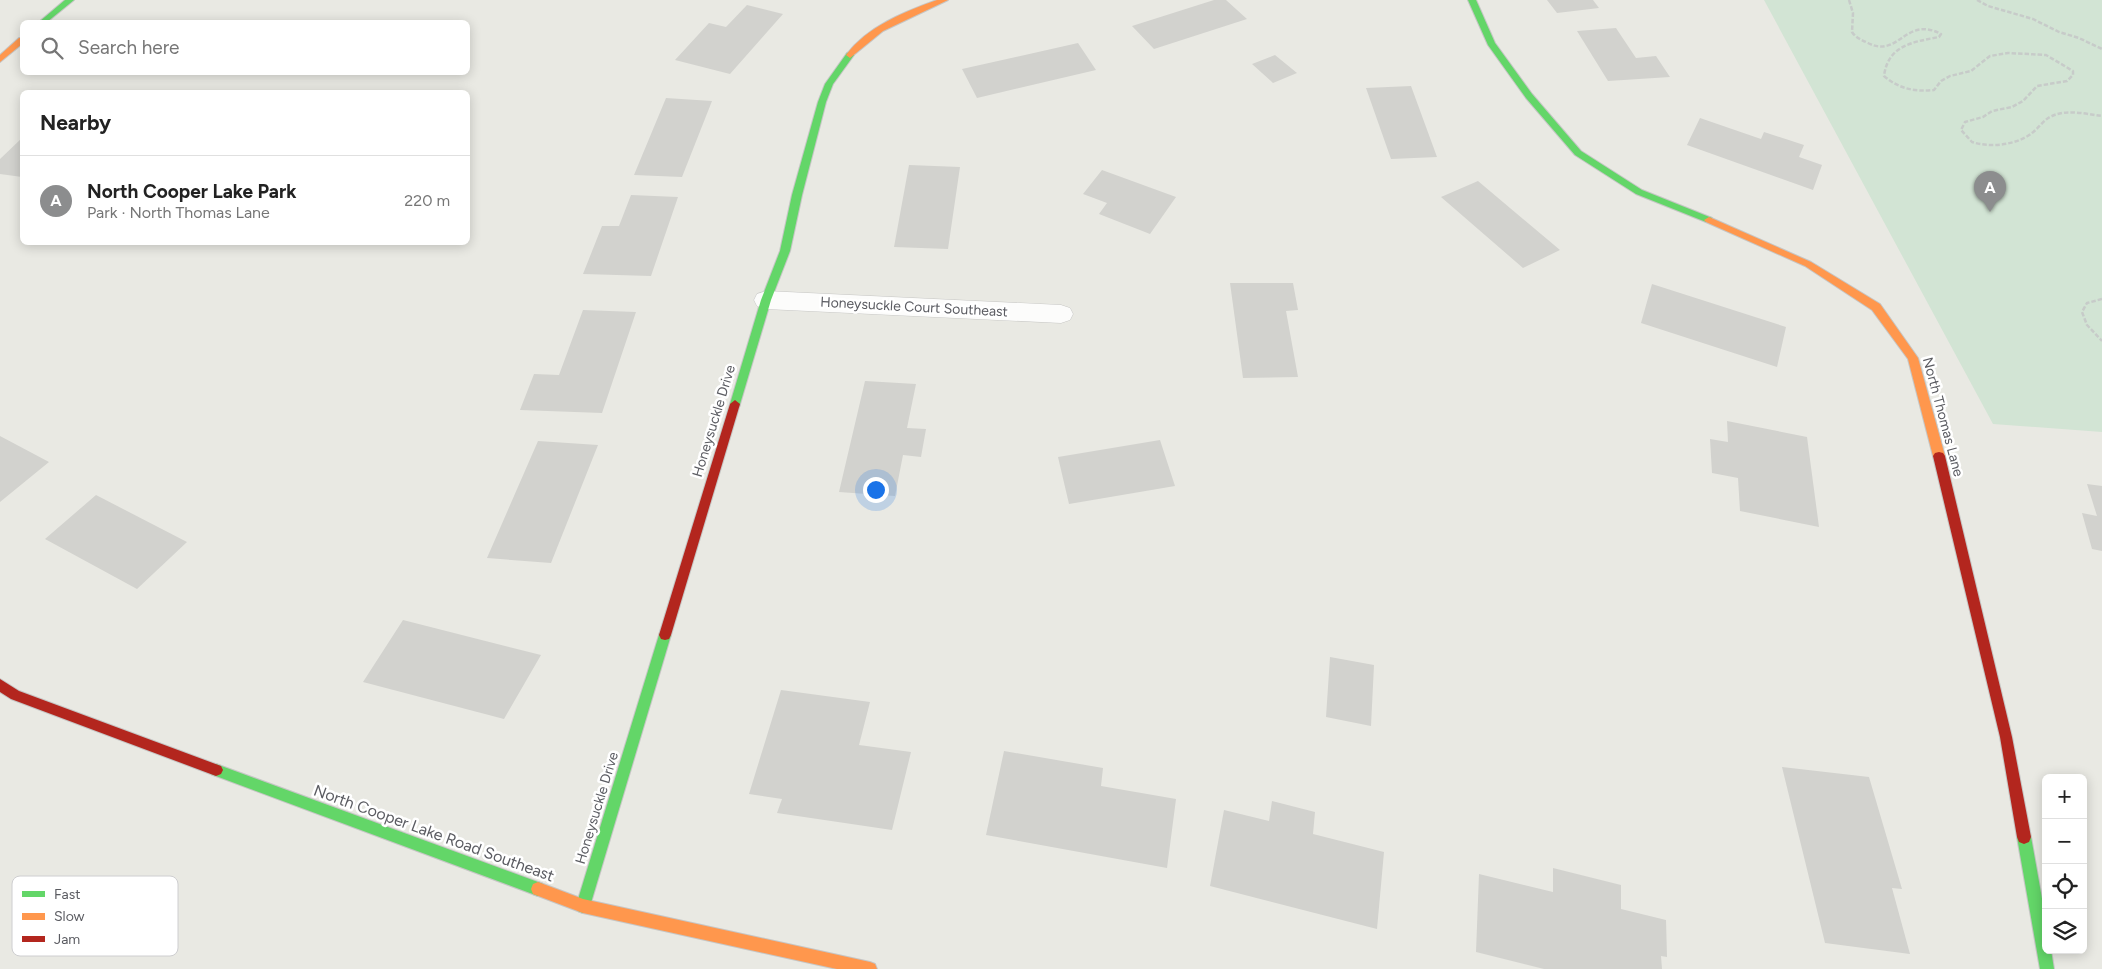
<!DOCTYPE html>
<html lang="en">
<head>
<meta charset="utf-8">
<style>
  body { margin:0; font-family:Figtree,sans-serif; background:#f6f6f6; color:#222 }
  .controls { position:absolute; right:15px; bottom:15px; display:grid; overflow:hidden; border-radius:8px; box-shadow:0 2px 12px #0003 }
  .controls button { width:45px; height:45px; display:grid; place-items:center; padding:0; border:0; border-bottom:1px solid #e0e0e0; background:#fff; color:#222; font:25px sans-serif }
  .you { position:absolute; left:875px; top:489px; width:18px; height:18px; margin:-12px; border:4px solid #fff; border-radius:50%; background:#1a73e8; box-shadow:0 0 0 8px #1a73e833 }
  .badge { display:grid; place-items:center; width:32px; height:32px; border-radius:50%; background:#8c8d8e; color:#fff; font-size:16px; font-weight:700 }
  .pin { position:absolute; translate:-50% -41px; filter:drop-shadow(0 1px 2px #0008) }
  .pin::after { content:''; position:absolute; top:26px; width:18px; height:15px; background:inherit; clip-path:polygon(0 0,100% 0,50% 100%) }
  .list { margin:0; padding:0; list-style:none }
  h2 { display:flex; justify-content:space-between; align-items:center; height:65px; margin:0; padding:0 20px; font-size:21px }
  h2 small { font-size:16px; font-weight:400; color:#767676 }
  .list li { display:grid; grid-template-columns:32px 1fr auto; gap:15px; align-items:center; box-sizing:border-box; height:90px; padding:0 20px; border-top:1px solid #e0e0e0 }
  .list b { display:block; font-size:19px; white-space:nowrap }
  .list p { margin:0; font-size:16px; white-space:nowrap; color:#767676 }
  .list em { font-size:16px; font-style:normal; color:#767676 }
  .icon { flex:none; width:28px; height:28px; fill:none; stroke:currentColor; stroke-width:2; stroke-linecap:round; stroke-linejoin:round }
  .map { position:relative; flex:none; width:2102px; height:969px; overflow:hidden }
  .search { position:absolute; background:#fff; box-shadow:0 2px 12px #0003; left:20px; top:20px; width:450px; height:55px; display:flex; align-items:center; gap:12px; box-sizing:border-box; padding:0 18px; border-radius:8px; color:#767676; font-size:19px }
  .panel { position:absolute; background:#fff; box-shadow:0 2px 12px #0003; left:20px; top:90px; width:450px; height:155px; border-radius:8px }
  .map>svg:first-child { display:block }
  .green { fill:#d2e4d4 }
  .building { fill:#d2d2ce }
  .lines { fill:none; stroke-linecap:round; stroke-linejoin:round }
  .street-casing { stroke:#c7c7c5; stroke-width:1 }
  .fast-casing { stroke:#c6c6c5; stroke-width:2 }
  .slow-casing { stroke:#c6c6c5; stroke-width:2 }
  .jam-casing { stroke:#c6c6c5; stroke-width:2 }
  .path { stroke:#c7cbc9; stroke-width:2.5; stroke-dasharray:4.5 2; stroke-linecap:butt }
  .street { fill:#fcfcfb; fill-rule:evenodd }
  .fast { fill:#63d668; fill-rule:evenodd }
  .slow { fill:#ff974d; fill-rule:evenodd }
  .jam { fill:#b3261e; fill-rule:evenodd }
  .labels { text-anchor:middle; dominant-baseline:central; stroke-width:5; stroke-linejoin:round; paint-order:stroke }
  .street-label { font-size:14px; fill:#5a5b61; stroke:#fff }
  .near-street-label { font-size:16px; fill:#5a5b61; stroke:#fff }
  .key { fill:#fff; stroke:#ceced0; stroke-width:1 }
  .key-label { font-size:14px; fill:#5a5b61 }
</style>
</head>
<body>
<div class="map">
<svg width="2102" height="969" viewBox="0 0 2102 969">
  <rect width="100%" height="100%" fill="#e9e9e3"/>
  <!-- green -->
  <path class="green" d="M1764,0H2102V432L1993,424Z"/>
  <!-- building -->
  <path class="building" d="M1214,0H1226L1247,19L1154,49L1132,26Z
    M1547,0H1593L1599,8L1557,13Z
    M747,5L783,14L730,74L675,60L709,23L726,27Z
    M1616,28L1636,58L1656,56L1670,77L1608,81L1577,31Z
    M1078,43L1096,70L977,98L962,69Z
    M1275,55L1297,73L1273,83L1252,64Z
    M1411,86L1437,157L1391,159L1366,88Z
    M666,98L712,101L682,177L634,175Z
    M1700,118L1761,139L1764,132L1804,145L1799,157L1822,165L1813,190L1687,145Z
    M22,138V177L0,174V159Z
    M909,165L960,167L948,249L894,247Z
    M1102,170L1176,197L1150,234L1099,214L1107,203L1083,194Z
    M1478,181L1560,250L1523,268L1441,197Z
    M631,195L678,197L651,276L583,274L602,226H619Z
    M1230,283H1293L1298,310L1286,311L1298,377L1243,378Z
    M1652,284L1786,327L1777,367L1641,323Z
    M583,310L636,312L602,413L520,410L534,374L559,375Z
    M865,381L916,384L907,428L926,429L921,457L903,455L895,496L839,492Z
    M1727,421L1807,437L1819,527L1740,511L1738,478L1712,473L1710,439L1728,442Z
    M0,436L49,462L0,502Z
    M1160,440L1175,486L1069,504L1058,457Z
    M538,441L598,445L551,563L487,558Z
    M2087,484L2102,486V551L2092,549L2082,513L2097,516Z
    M96,495L187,542L137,589L45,539Z
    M403,620L541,655L504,719L363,682Z
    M1330,657L1374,665L1371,726L1326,717Z
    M781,690L870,702L859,745L911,752L892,830L777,813L782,799L749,794Z
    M1004,751L1103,768L1101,786L1176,799L1167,868L986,835Z
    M1782,767L1869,777L1902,889L1892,888L1910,954L1825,943Z
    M1272,801L1315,812L1313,834L1384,852L1377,929L1210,886L1224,810L1269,821Z
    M1553,868L1621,885V909L1666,920L1667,957L1661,956L1662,969H1544L1476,952L1479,874L1553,892Z"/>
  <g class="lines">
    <!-- street casing -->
    <g class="street-casing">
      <path id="street" d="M766,291L1061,305L1070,308L1073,314L1070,320L1061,323L766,309L757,306L754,300L757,294Z"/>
    </g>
    <!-- fast casing -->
    <g class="fast-casing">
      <path id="fast" d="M65,0H74L47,22H39Z
        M1468,0H1476L1495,43L1532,94L1581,151L1642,190L1712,218V222H1706L1636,194L1575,155L1526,98L1488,45Z
        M850,52L854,55L833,84L826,102L802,195L790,251L771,300L740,404L739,407H731L730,404L761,300L780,251L792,195L818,102L825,84L847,53Z
        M665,630L669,631L671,635L590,906L588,911L583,913L578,911L576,906L659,635L661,631Z
        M216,764L538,882L543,884L545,889L543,894L538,896L216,776L211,774L209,770L211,766Z
        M2024,830L2029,832L2031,837L2046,921V950H2051L2054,969H2040L2017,837L2019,832Z"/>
    </g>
    <!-- slow casing -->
    <g class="slow-casing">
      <path id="slow" d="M937,0H948L883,31L850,58L846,55C868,26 904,12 937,0Z
        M19,38H22V44L0,62V55Z
        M1709,217L1811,262L1880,304L1918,358L1945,456L1943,459H1935L1933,456L1908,359L1872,310L1805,266L1706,222L1704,220Z
        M538,882L583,899L870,962L875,964L877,969H837L583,913L533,894L531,889L533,884Z"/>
    </g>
    <!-- jam casing -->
    <g class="jam-casing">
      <path id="jam" d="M735,400L740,404L671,635L669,639L665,640L661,639L659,635L730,404Z
        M1939,452L1943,453L1945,456L2012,737L2031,837L2029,842L2024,844L2019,842L2017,837L2000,737L1933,456L1935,453Z
        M0,679L19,691L221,766L223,770L221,774L216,776L11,699L0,692Z"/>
    </g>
    <!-- path -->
    <path class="path" d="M1849,0L1853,13L1852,32C1856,38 1862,40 1868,43C1899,59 1905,15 1941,34L1939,37C1913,42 1888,45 1884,76C1899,89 1915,92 1934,90L1941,81L1950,76L1971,71L1990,56L2008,53L2046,55L2073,71V75L2067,81L2037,86L2023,101L2012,107L1992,111L1983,117L1965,122L1961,130L1972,142C1990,148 2017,145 2032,133C2039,128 2044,119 2052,116C2067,109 2086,114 2102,116
      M1977,0L1988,6L2033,19L2059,32L2079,38L2102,49
      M2102,299L2087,303L2082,312L2087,325L2102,341"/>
    <!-- street -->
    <use href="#street" class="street"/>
    <!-- fast -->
    <use href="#fast" class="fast"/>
    <!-- slow -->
    <use href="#slow" class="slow"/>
    <!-- jam -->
    <use href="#jam" class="jam"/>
  </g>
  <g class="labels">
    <!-- street labels -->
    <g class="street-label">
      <text transform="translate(914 307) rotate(3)">Honeysuckle Court Southeast</text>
      <text transform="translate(1943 417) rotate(75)">North Thomas Lane</text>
      <text transform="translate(714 421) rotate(-73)">Honeysuckle Drive</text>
      <text transform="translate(597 808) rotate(-73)">Honeysuckle Drive</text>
    </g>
    <!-- near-street labels -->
    <g class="near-street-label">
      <text transform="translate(434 833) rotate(20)">North Cooper Lake Road Southeast</text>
    </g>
  </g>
  <!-- legend -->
  <rect x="12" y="876" width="166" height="80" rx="8" class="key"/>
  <rect x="22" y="891" width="23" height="6" fill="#63d668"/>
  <rect x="22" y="913" width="23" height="7" fill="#ff974d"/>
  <rect x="22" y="936" width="23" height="6" fill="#b3261e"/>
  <g class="key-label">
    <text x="54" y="899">Fast</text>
    <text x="54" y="921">Slow</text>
    <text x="54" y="944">Jam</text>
  </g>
</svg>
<div class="controls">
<button>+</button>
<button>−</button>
<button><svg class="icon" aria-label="locate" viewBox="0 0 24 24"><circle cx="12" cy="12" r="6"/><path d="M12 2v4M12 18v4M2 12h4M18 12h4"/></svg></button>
<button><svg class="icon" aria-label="layers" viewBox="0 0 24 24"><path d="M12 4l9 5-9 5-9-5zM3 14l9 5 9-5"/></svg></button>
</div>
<div class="you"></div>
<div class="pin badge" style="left:1990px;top:212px">A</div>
<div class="search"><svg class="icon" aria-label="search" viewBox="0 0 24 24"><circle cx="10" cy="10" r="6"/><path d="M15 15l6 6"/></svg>Search here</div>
<section class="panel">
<h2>Nearby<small></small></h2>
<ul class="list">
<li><span class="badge">A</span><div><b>North Cooper Lake Park</b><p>Park · North Thomas Lane</p></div><em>220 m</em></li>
</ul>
</section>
</div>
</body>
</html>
